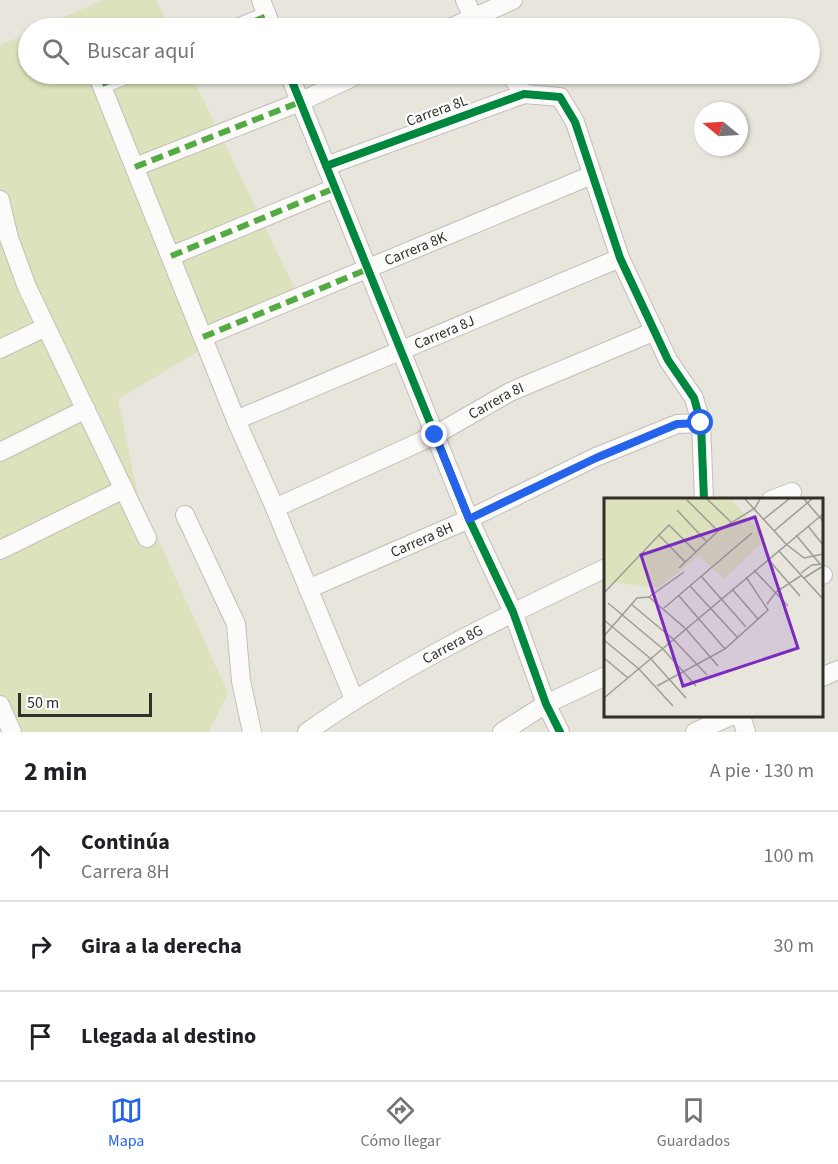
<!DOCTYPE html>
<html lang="es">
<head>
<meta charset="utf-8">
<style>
  body { margin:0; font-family:"Source Sans 3",sans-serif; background:#f6f6f6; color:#202124 }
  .compass { position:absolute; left:694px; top:102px; width:54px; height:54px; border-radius:50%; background:#fff; box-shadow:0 2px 4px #0004; rotate:288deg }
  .scale { position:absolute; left:18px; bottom:15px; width:134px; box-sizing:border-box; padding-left:6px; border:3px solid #312f2a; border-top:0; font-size:16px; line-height:21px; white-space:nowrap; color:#312f2a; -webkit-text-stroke:4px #fff; paint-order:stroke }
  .stop { position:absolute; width:18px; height:18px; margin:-14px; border:4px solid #2563eb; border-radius:50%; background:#fff }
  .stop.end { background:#2563eb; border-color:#fff; box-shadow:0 2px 6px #0008 }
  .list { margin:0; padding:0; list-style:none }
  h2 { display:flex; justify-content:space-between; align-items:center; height:78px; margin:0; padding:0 24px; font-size:26px }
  h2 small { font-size:20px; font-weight:400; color:#757577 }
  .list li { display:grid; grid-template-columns:39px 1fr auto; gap:18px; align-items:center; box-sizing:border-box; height:90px; padding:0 24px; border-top:2px solid #e0e0e0 }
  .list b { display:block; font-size:22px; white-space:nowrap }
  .list p { margin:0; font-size:20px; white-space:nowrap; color:#757577 }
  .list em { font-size:20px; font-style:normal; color:#757577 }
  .icon { flex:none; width:33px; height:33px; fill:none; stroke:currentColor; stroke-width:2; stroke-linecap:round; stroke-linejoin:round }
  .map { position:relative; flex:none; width:838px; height:732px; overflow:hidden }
  .search { position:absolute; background:#fff; box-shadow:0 2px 4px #0004; left:18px; right:18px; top:18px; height:66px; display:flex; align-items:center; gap:15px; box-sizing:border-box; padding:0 21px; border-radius:33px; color:#757577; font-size:22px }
  .sheet { height:348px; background:#fff }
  nav { display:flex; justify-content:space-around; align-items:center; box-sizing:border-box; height:84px; border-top:2px solid #e0e0e0; background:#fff; font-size:16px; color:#757577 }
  nav a { display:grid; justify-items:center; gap:3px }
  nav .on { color:#2563eb }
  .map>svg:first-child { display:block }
  .green { fill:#dce2bb }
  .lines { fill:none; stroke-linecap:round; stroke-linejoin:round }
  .street-casing { stroke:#c2bfb9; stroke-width:20 }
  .street { stroke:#fcfbfa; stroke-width:18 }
  .quiet { stroke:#54ab44; stroke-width:6; stroke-dasharray:12 6; stroke-linecap:butt }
  .cycleway-casing { stroke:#fff; stroke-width:11 }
  .cycleway { stroke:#00873e; stroke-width:8 }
  .route { stroke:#2563eb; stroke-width:8 }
  .labels { text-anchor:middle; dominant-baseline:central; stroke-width:4.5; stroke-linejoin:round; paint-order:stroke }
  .street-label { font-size:15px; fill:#312f2a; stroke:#fff }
  .inset-road { fill:none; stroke:#9f9c95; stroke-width:1.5 }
  .view { fill:#7b2cbf; fill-opacity:0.15; stroke:#7b2cbf; stroke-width:3 }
  .inset-edge { fill:none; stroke:#312f2a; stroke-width:3 }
</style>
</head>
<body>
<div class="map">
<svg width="838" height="732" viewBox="0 0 838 732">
  <rect width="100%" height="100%" fill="#e8e5dd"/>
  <!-- green -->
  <path class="green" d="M103,0H156L170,28H38Z
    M28,33V74H191L297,293L118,399L138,495L228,693L209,732H0V45Z"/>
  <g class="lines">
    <!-- street casing -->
    <g class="street-casing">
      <g id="street">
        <path d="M261,0L272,28"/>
        <path d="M465,0L478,27"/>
        <path d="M237,28L267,16"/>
        <path d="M450,28L513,0"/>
        <path d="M97,74L236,420L275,508L354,699"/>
        <path d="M289,74L469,519L513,612L546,704L560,732"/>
        <path d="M510,74L524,94"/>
        <path d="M102,84L128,74"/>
        <path d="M326,166L524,94L560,97L575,122L620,258L668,360L694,398L701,423L704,500"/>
        <path d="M135,167L300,102L359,74"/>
        <path d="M0,200L9,238L27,287L147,538"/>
        <path d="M171,256L335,188"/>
        <path id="s1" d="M203,337L592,175"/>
        <path d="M0,349L46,327"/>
        <path id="s2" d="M236,420L620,258"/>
        <path d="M0,452L86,409"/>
        <path d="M771,500L792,492"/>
        <path id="s3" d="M275,508L435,435L510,392L655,331"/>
        <path d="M185,515L236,624L241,681L252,732"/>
        <path d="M0,550L124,489"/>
        <path d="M822,575H823"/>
        <path id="s4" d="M308,589L469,519L596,457L677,424L701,423"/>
        <path d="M822,677L838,670"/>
        <path d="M0,705L12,732"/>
        <path d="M741,716L746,732"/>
        <path id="s5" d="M307,732C399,667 503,617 606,568"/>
        <path d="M502,732L546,704L606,676"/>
        <path d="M695,732L731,716"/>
      </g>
    </g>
    <!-- street -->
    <use href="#street" class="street"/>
    <!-- quiet -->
    <path class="quiet" d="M237,28L267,16
      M102,84L128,74
      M135,167L300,102
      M171,256L335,188
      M203,337L368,269"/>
    <!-- cycleway casing -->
    <g class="cycleway-casing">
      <path id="cycleway" d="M289,74L469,519L513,612L546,704L560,732
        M326,166L524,94L560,97L575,122L620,258L668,360L694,398L701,423L704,500"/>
    </g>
    <!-- cycleway -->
    <use href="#cycleway" class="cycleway"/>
  </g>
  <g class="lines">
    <!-- route -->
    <path class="route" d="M435,435L469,519L596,458L677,424L701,423"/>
  </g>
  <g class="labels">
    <!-- street labels -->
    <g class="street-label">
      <text transform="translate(437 111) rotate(-20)">Carrera 8L</text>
      <text stroke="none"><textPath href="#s1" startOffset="230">Carrera 8K</textPath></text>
      <text stroke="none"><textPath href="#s2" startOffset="226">Carrera 8J</textPath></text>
      <text stroke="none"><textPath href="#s3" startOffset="246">Carrera 8I</textPath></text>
      <text stroke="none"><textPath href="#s4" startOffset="124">Carrera 8H</textPath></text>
      <text stroke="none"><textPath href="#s5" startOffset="170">Carrera 8G</textPath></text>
    </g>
  </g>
  <!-- overview -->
  <g transform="translate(604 498)">
    <rect width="219" height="219" fill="#e8e5dd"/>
    <path d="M0,1H127L162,41L120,81L95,58L54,90L9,84L0,92Z" fill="#dce2bb"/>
    <path class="inset-road" d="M103,1L128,25M141,1L182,46L200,60L219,56M200,1L219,23M83,2L114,33M73,12L102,43M160,21L185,1M204,28L219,47M170,33L208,1M192,37L216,66M174,52L219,101M164,61L196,98M81,64L55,37L65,27L92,54M75,70L114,33L151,10L156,1M150,72L184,108M197,75L208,67L219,66M97,78L142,129M200,80L219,68M86,88L133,139M128,91L154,121M0,95L55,37M75,98L121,151M45,99L80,74M4,105L59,151L92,188M27,106L69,141L103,177M163,106L172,94L198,77M60,110L148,35M0,122L47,161L82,200M0,138L33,100L45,99L82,131L114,168M0,142L35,171L69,208M0,160L24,180M53,188L121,151L164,112L142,79M0,200L219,16"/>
    <path class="view" d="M151,19L194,150L79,188L37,57Z"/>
    <rect width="219" height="219" class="inset-edge"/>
  </g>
</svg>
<svg class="compass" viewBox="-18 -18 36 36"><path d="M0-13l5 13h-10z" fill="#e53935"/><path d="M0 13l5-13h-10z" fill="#757577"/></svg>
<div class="scale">50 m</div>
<div class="stop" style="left:701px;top:423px"></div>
<div class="stop end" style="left:435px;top:435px"></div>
<div class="search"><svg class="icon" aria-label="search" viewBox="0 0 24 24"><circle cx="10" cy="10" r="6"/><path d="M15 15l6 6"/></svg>Buscar aquí</div>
</div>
<section class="sheet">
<h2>2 min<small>A pie · 130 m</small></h2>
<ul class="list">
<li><svg class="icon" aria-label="ahead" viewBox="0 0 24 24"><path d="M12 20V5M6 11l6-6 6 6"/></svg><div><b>Continúa</b><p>Carrera 8H</p></div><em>100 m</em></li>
<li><svg class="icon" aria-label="right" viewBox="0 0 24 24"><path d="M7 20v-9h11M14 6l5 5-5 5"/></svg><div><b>Gira a la derecha</b></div><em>30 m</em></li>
<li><svg class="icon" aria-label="arrive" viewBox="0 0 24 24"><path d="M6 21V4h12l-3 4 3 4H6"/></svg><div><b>Llegada al destino</b></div></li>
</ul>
</section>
<nav>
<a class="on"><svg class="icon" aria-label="map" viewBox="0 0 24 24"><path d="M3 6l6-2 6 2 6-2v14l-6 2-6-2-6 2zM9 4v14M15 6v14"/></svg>Mapa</a>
<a><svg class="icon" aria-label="directions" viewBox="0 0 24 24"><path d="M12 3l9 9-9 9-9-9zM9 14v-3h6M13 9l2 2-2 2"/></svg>Cómo llegar</a>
<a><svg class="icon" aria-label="saved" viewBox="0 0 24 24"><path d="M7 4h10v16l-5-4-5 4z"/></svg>Guardados</a>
</nav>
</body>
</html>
